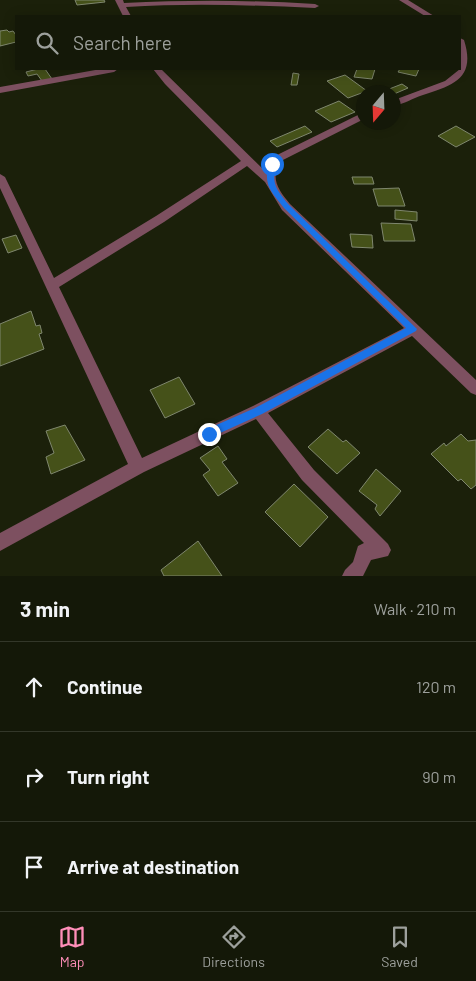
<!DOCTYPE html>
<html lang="en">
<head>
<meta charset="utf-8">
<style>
  body { margin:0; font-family:Barlow,sans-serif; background:#212516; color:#f1f3f6 }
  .compass { position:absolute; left:356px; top:85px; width:45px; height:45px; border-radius:50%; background:#141808; box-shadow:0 2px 12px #0003; rotate:199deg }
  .stop { position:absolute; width:15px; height:15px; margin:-11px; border:4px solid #1a73e8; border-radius:50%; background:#fff }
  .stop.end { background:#1a73e8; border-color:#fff; box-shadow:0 1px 5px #0008 }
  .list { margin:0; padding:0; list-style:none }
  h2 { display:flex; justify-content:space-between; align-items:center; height:65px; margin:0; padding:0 20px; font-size:21px }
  h2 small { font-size:16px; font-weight:400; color:#9da09c }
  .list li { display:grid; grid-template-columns:32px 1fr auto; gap:15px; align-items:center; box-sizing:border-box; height:90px; padding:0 20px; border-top:1px solid #333729 }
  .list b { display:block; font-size:19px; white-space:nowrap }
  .list em { font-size:16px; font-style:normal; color:#9da09c }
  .icon { flex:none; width:28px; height:28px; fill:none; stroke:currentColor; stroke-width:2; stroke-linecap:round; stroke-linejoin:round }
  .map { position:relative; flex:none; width:476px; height:576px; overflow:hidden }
  .search { position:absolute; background:#141808; box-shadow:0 2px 12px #0003; left:15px; right:15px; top:15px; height:55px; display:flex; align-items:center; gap:12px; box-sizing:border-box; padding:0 18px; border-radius:0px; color:#9da09c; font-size:19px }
  .sheet { height:335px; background:#141808 }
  nav { display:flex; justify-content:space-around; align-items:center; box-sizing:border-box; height:70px; border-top:1px solid #333729; background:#141808; font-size:14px; color:#9da09c }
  nav a { display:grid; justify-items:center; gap:2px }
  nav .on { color:#ff8eb9 }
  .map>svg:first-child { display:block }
  .building { fill:#455119; stroke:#7f876e }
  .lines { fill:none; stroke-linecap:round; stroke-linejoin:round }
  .minor { fill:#7d5060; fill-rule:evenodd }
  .route { fill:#1a73e8 }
</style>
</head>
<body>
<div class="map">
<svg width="476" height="576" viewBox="0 0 476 576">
  <rect width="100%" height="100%" fill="#1b200a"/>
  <!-- building -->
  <path class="building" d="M75,0H104L105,2L77,5Z
    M7,30L9,32L13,31L16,35V42L0,46V31Z
    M38,69H45L52,79L42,81L37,74L28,76L26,72Z
    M357,69H375L372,79L354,77Z
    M400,69H419L416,76L398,72Z
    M293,73L299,74L297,85H291Z
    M345,75L367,91L348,98L327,81Z
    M402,84L408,88L394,94L384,91Z
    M339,101L355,112L331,122L315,111Z
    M305,126L312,132L277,147L270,141Z
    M456,126L475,137L456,147L438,136Z
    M352,177H372L374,184H354Z
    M399,188L405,206H378L373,189Z
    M395,210L417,212V221L395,219Z
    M381,223L411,224L415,241H384Z
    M350,234L372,235L373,248L352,247Z
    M16,235L22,248L8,253L2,239Z
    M31,311L36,326L40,325L42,333L39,334L44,349L0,366V324Z
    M179,377L195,404L165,418L150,390Z
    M65,425L85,460L51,474L46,457L54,453L46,431Z
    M328,429L343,442L346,440L360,453L337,474L308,447Z
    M461,434L468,441L476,440V485L471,489L461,479L458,481L431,454L444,443L446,446Z
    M218,446L227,459L222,462L238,483L218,496L203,475L210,470L200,458Z
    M376,469L401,491L380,516L375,509L377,505L359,491Z
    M294,484L328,517L300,547L265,512Z
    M198,541L222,576H164L161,570Z"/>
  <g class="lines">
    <!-- minor -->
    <path class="minor" d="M115,0H123L124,3C188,0 251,0 315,4L319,6L315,8C252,5 189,3 126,7L131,16H123Z
      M399,0H408L434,16H425Z
      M460,38L464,40C476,78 454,85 423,95C413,98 404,104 394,106V100L445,81L460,69Z
      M101,69H118L114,72L0,93V87Z
      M153,69H161L265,171L273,157L364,112V119L281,161C269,178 279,191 290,204L476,380V395L471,393L412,336L268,413L314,470L388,544L391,550L388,556L371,560L363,576H342L345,570L353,562L358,546L364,543L302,480L256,419L144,472L0,551V533L128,464L0,188V174L5,177L54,278L156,216L241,161L165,84ZM247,166L265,182L282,210L404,328L253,406L142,458L59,287L164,222Z"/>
  </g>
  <!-- route -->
  <path class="route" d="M272,162L275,164C272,185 276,189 289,205L417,329L416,331L262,414L209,438L205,437V430L255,408L406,328L284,208C271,191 264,187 268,164Z"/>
</svg>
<svg class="compass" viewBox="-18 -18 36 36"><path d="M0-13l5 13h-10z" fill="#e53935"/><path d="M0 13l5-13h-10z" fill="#9da09c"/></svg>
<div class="stop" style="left:272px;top:164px"></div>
<div class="stop end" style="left:209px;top:434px"></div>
<div class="search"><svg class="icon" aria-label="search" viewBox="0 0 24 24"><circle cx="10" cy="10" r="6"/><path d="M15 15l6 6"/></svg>Search here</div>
</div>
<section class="sheet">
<h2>3 min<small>Walk · 210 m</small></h2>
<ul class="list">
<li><svg class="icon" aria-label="ahead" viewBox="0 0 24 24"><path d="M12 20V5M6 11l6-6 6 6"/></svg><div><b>Continue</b></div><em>120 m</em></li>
<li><svg class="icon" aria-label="right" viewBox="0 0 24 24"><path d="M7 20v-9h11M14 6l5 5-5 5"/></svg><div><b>Turn right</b></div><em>90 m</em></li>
<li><svg class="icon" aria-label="arrive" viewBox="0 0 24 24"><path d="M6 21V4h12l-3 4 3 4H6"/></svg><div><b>Arrive at destination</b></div></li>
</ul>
</section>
<nav>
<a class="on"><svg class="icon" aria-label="map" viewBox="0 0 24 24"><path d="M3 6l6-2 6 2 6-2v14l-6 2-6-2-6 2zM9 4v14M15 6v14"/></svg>Map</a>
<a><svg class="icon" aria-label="directions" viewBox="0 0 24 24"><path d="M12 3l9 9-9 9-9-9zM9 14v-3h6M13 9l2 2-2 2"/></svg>Directions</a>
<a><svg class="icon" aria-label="saved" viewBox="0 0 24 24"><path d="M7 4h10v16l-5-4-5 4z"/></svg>Saved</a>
</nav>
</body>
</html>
